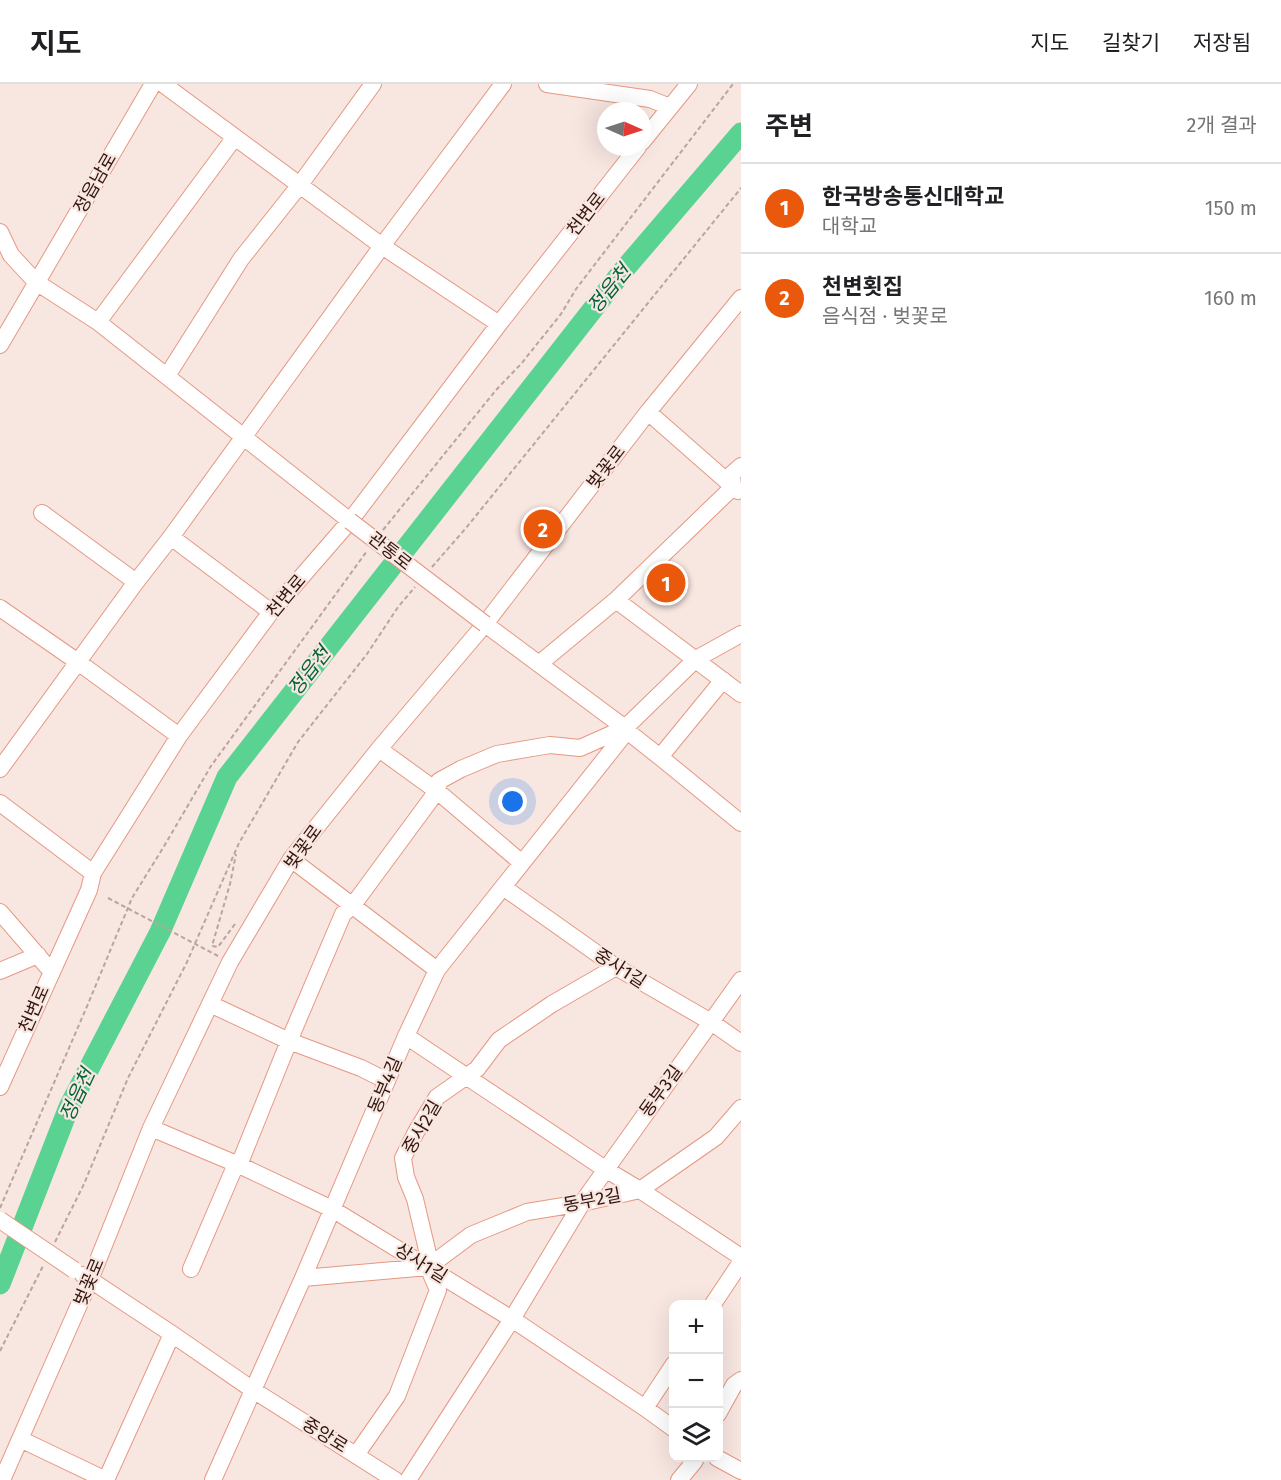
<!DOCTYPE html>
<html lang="ko">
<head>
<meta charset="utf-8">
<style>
  body { margin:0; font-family:"Fira Sans","Noto Sans KR",sans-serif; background:#f2f2f2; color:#202124 }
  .controls { position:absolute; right:18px; bottom:18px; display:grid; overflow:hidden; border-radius:12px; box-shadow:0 6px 24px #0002 }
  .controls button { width:54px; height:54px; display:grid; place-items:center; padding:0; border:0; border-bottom:2px solid #e0e0e0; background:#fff; color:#202124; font:30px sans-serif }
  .compass { position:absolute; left:597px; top:18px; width:54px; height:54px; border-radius:50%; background:#fff; box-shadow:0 6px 24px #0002; rotate:93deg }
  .you { position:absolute; left:513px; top:718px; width:21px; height:21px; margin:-15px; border:4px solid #fff; border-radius:50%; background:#1a73e8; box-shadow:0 0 0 9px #1a73e833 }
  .badge { display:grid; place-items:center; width:39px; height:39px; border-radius:50%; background:#ea580c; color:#fff; font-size:20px; font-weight:700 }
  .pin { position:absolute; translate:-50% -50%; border:3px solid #fff; box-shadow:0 2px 6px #0006 }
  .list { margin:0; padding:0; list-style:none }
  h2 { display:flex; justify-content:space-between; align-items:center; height:78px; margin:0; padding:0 24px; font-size:26px }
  h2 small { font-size:20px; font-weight:400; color:#757577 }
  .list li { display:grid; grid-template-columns:39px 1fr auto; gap:18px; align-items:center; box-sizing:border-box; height:90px; padding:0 24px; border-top:2px solid #e0e0e0 }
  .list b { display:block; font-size:22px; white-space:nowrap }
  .list p { margin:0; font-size:20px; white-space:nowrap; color:#757577 }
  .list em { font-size:20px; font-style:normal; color:#757577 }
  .icon { flex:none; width:33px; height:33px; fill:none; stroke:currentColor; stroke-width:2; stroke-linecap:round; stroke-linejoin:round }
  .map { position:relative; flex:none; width:741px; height:1396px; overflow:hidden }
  header { display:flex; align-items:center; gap:36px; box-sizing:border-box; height:84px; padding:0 30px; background:#fff; border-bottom:2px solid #e0e0e0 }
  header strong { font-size:28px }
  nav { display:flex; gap:33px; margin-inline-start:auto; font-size:21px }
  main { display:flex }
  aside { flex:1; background:#fff }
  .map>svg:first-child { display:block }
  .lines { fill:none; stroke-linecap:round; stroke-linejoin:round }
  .river { stroke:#5ad292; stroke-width:21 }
  .minor-casing { stroke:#e69881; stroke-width:18 }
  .path { stroke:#baa49e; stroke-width:2; stroke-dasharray:4.5 3; stroke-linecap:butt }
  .minor { stroke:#fff; stroke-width:16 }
  .minor-bridge-casing { stroke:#e69881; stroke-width:18; stroke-linecap:butt }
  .path-bridge { stroke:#baa49e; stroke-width:2; stroke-dasharray:4.5 3; stroke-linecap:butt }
  .minor-bridge { stroke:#fff; stroke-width:16 }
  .labels { text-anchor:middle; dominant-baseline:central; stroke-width:4.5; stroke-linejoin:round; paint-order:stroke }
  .street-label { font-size:18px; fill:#33160d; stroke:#f8e6e1 }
  .water-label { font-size:20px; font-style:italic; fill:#05643c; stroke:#f8e6e1 }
</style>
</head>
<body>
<header>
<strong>지도</strong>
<nav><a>지도</a><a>길찾기</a><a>저장됨</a></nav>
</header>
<main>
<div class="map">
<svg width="741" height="1396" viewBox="0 0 741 1396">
  <rect width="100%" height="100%" fill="#f8e6e1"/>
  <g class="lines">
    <!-- river -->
    <path class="river" d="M0,1200L69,1023L160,848L227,693L622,188L741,49"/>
    <!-- minor casing -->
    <g class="minor-casing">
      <path id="minor" d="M163,0L382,162L499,240
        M547,0L650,15L670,23
        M642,58L689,0
        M0,148L11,171L36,198L98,238L350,437
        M98,238L235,53
        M0,261L153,0
        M167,292L241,175L299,102L373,0
        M648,328L738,407
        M42,429L136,498
        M171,453L271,528
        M616,516L741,610
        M0,524L78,578L179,652
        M485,540L625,644L627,647L660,673L741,739
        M539,580L616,516L733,403L732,390L741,382
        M379,665L437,707L439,697L461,685L497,670L550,661L580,664L625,644L696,575L741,550
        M660,673L723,596
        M0,685L136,498L171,453L382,162L503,0
        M0,719L93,789
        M291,775L437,886
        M503,803L616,883L711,938L741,959
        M0,828L51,887
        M0,887L38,871
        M210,920L289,957L361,984L387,997
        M406,952L605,1085L640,1106L741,1173
        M0,1003L89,806L93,789L179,652L271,528L350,437L499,240L638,63
        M151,1044L239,1081L332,1125L512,1235L645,1324L674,1345
        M239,1081L289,957L343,830L353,821L437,707L522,779
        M428,1183L471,1151L527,1128L582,1119L640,1106L716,1053L741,1024
        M191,1185L236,1080
        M83,1191L172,1250L253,1306L395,1396
        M303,1194L428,1183
        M713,1220L741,1178
        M645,1324L674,1280
        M718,1330L734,1301L741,1296
        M20,1355L106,1396
        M356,1371L397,1312L438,1206L428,1183V1170L415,1115L406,1093L403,1074L416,1048L437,1013L477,985L499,956L552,920L616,883
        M717,1374L741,1387
        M2,1396L90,1196L151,1044L230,878L291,775L379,665L485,540L648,328L741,214
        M106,1396L172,1250
        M213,1396L303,1194L406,952L437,886L627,647
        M408,1396L512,1235L582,1119L741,896
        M679,1396L694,1378L696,1374"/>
    </g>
    <!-- path -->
    <path class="path" d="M383,446L496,306L521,280L561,230L576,205L733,0
      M432,483L466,444L741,104
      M235,840L218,863L212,862L230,800L236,770
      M0,1124L88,920L132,814L163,764L211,682L367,467
      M55,1158L84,1100L128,994L187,878L239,759L298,658L367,570L398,523L415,503
      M0,1267L43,1182"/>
    <!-- minor -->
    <use href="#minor" class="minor"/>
    <!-- minor-bridge casing -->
    <g class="minor-bridge-casing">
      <path id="minor-bridge" d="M350,437L485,540
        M0,1136L74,1186"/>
    </g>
    <!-- path-bridge -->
    <path class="path-bridge" d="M108,814L218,872"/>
    <!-- minor-bridge -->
    <use href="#minor-bridge" class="minor-bridge"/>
  </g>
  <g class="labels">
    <!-- street labels -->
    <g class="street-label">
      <text transform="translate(95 99) rotate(-60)">정읍남로</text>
      <text transform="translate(586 130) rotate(-52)">천변로</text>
      <text transform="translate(606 383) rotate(-52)">벚꽃로</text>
      <text transform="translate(390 467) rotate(38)">관통로</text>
      <text transform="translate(286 512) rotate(-50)">천변로</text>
      <text transform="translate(303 763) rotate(-54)">벚꽃로</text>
      <text transform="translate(620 884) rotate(33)">중사1길</text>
      <text transform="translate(34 925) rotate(-66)">천변로</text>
      <text transform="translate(385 1001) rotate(-67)">동부4길</text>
      <text transform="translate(661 1007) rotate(-54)">동부3길</text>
      <text transform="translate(422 1043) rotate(-60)">중사2길</text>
      <text transform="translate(592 1116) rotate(-11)">동부2길</text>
      <text transform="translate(421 1179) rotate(32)">상사1길</text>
      <text transform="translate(89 1198) rotate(-67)">벚꽃로</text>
      <text transform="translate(325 1351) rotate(32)">중앙로</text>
    </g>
    <!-- water labels -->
    <g class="water-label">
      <text transform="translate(609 205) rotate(-51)">정읍천</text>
      <text transform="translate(309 587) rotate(-52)">정읍천</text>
      <text transform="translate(77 1011) rotate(-65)">정읍천</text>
    </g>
  </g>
</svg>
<div class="controls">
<button>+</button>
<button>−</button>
<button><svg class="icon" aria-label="layers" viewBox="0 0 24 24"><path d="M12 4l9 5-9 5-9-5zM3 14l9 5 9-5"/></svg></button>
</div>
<svg class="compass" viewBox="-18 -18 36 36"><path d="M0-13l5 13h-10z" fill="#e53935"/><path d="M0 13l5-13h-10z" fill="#757577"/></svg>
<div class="you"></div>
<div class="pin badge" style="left:666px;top:499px">1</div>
<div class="pin badge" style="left:543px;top:445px">2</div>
</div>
<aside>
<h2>주변<small>2개 결과</small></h2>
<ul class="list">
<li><span class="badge">1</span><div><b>한국방송통신대학교</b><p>대학교</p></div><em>150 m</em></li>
<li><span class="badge">2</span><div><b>천변횟집</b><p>음식점 · 벚꽃로</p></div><em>160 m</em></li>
</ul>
</aside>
</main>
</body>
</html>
